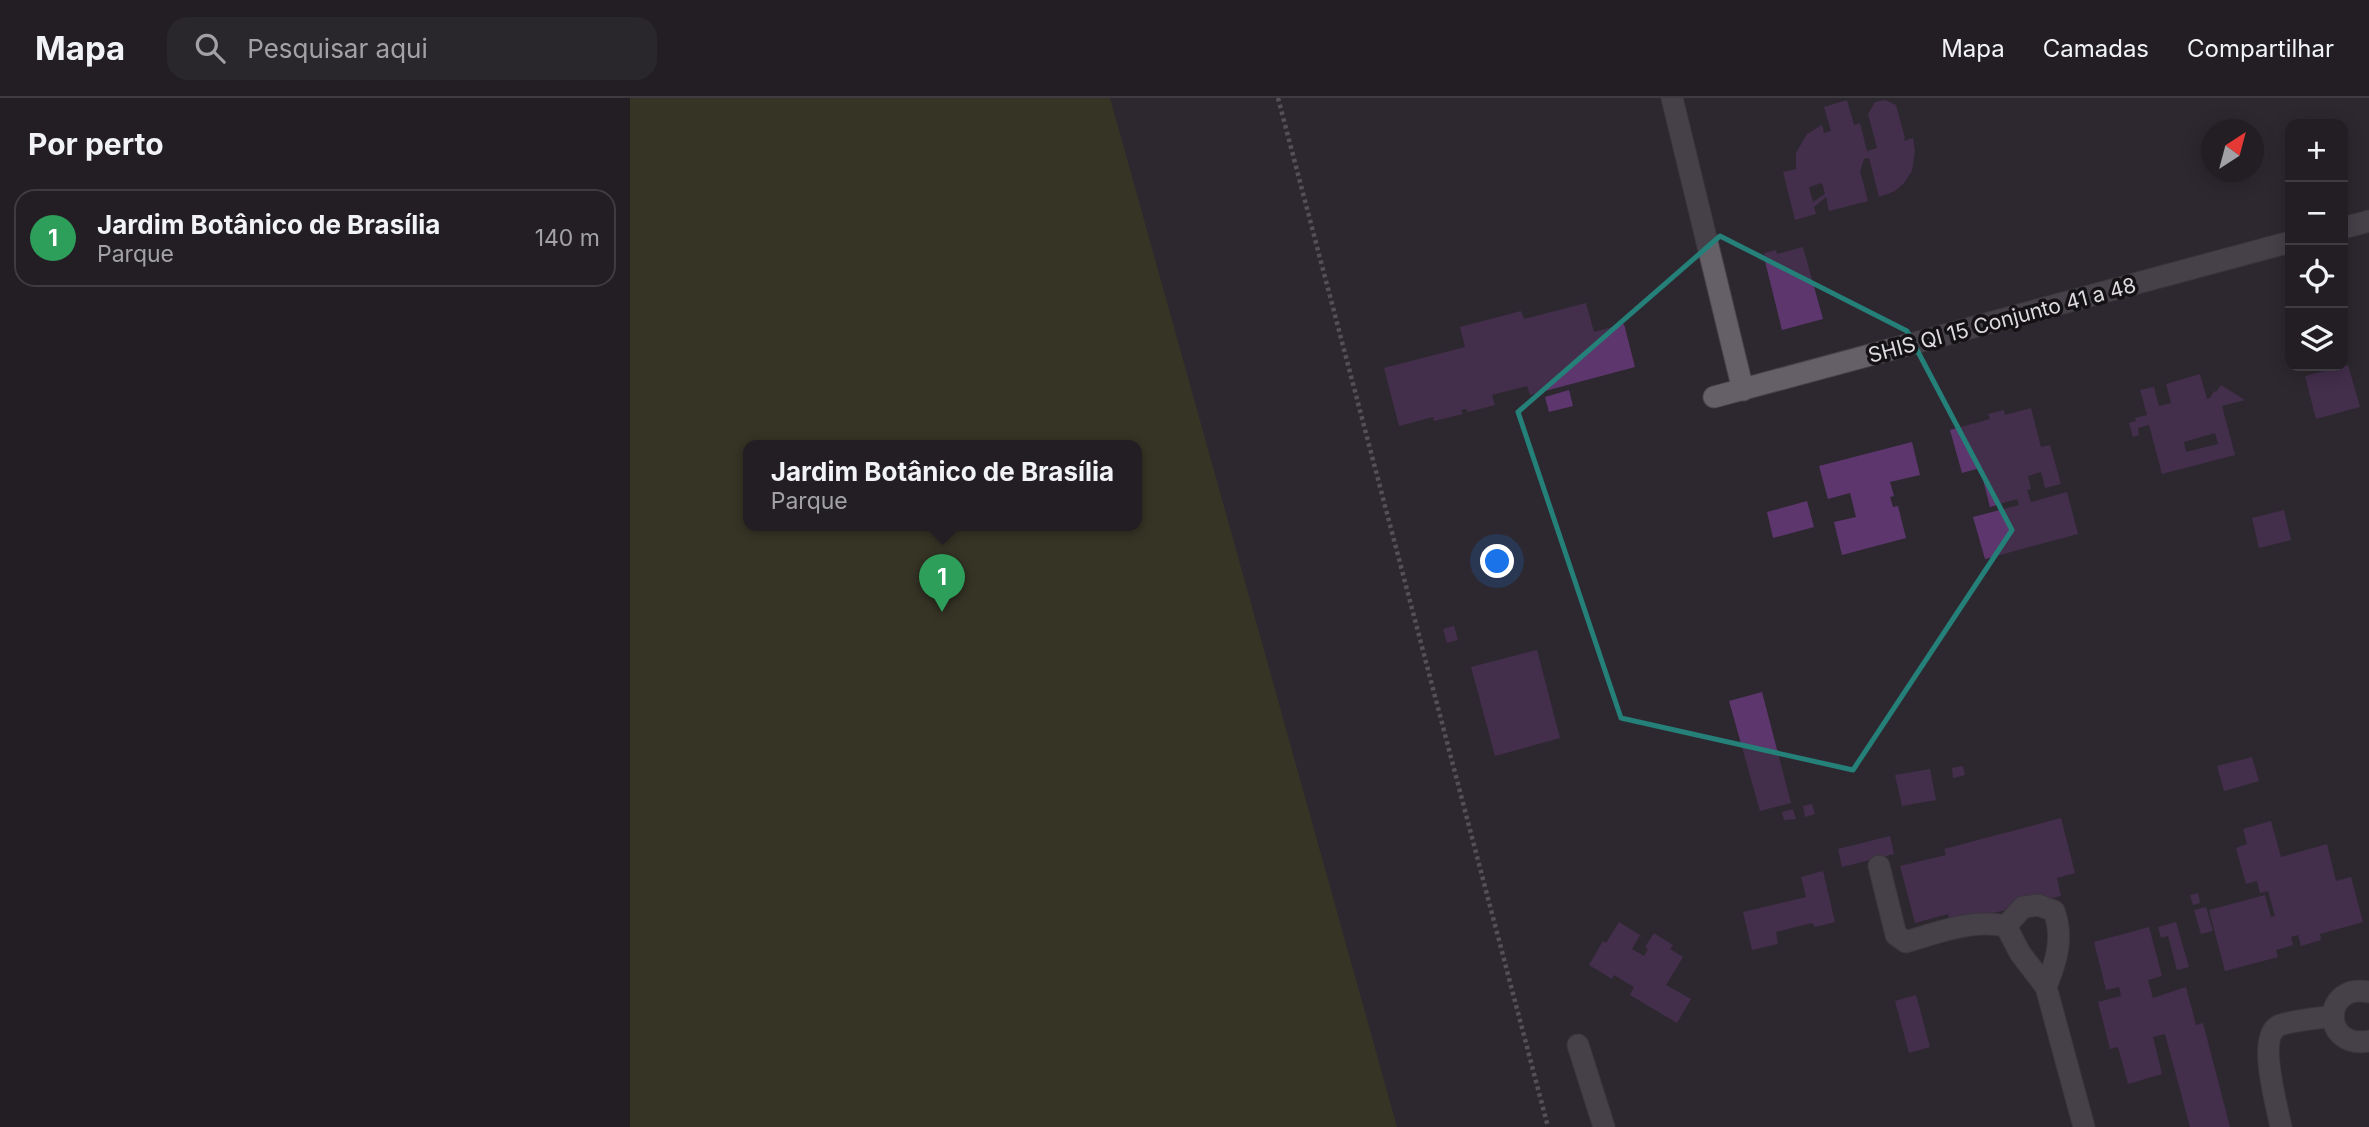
<!DOCTYPE html>
<html lang="pt">
<head>
<meta charset="utf-8">
<style>
  body { margin:0; font-family:Inter,sans-serif; background:#2a272c; color:#f1f3f6 }
  .controls { position:absolute; right:21px; top:21px; display:grid; overflow:hidden; border-radius:14px; box-shadow:0 4px 18px #0003 }
  .controls button { width:63px; height:63px; display:grid; place-items:center; padding:0; border:0; border-bottom:2px solid #3f3c41; background:#221e24; color:#f1f3f6; font:35px sans-serif }
  .compass { position:absolute; left:1571px; top:21px; width:63px; height:63px; border-radius:50%; background:#221e24; box-shadow:0 4px 18px #0003; rotate:36deg }
  .you { position:absolute; left:868px; top:464px; width:24px; height:24px; margin:-18px; border:5px solid #fff; border-radius:50%; background:#1a73e8; box-shadow:0 0 0 10px #1a73e833 }
  .badge { display:grid; place-items:center; width:46px; height:46px; border-radius:50%; background:#bac045; color:#fff; font-size:23px; font-weight:700 }
  .pin { position:absolute; translate:-50% -58px; filter:drop-shadow(0 2px 4px #0008) }
  .pin::after { content:''; position:absolute; top:37px; width:24px; height:21px; background:inherit; clip-path:polygon(0 0,100% 0,50% 100%) }
  .popup { position:absolute; left:113px; top:342px; width:399px; height:91px; box-sizing:border-box; display:grid; place-content:center; border-radius:14px; background:#221e24; filter:drop-shadow(0 2px 5px #0005); font-size:23px; white-space:nowrap; color:#a2a2a6 }
  .popup b { font-size:26px; color:#f1f3f6 }
  .popup::after { content:''; position:absolute; left:50%; top:100%; margin-left:-14px; border:14px solid transparent; border-top-color:#221e24 }
  .list { margin:0; padding:0; list-style:none }
  h2 { display:flex; justify-content:space-between; align-items:center; height:91px; margin:0; padding:0 28px; font-size:30px }
  h2 small { font-size:23px; font-weight:400; color:#a2a2a6 }
  .list li { display:grid; grid-template-columns:46px 1fr auto; gap:21px; align-items:center; box-sizing:border-box; height:98px; margin:0 14px 14px; padding:0 14px; border:2px solid #3f3c41; border-radius:21px }
  .list b { display:block; font-size:26px; white-space:nowrap }
  .list p { margin:0; font-size:23px; white-space:nowrap; color:#a2a2a6 }
  .list em { font-size:23px; font-style:normal; color:#a2a2a6 }
  .icon { flex:none; width:38px; height:38px; fill:none; stroke:currentColor; stroke-width:2; stroke-linecap:round; stroke-linejoin:round }
  .map { position:relative; flex:none; width:1739px; height:1029px; overflow:hidden }
  header { display:flex; align-items:center; gap:42px; box-sizing:border-box; height:98px; padding:0 35px; background:#221e24; border-bottom:2px solid #3f3c41 }
  header strong { font-size:33px }
  nav { display:flex; gap:38px; margin-inline-start:auto; font-size:24px }
  .search { width:490px; height:63px; background:#2a272c; display:flex; align-items:center; gap:18px; box-sizing:border-box; padding:0 24px; border-radius:21px; color:#a2a2a6; font-size:26px }
  main { display:flex }
  aside { flex:1; background:#221e24 }
  .map>svg:first-child { display:block }
  .green { fill:#41431a; fill-rule:evenodd }
  .building { fill:#5d366d; fill-rule:evenodd }
  .lines { fill:none; stroke-linecap:round; stroke-linejoin:round }
  .minor-casing { stroke:#4a454c; stroke-width:23 }
  .path { stroke:#858087; stroke-width:4.5; stroke-dasharray:3.5 3.5; stroke-linecap:butt }
  .minor { stroke:#655f68; stroke-width:21 }
  .marked { fill:none; stroke:#248079; stroke-width:5; stroke-linejoin:round }
  .labels { text-anchor:middle; dominant-baseline:central; stroke-width:7; stroke-linejoin:round; paint-order:stroke }
  .street-label { font-size:21px; fill:#dedadf; stroke:#141215 }
</style>
</head>
<body>
<header>
<strong>Mapa</strong>
<div class="search"><svg class="icon" aria-label="search" viewBox="0 0 24 24"><circle cx="10" cy="10" r="6"/><path d="M15 15l6 6"/></svg>Pesquisar aqui</div>
<nav><a>Mapa</a><a>Camadas</a><a>Compartilhar</a></nav>
</header>
<main>
<aside>
<h2>Por perto<small></small></h2>
<ul class="list">
<li><span class="badge" style="background:#2e9e5b">1</span><div><b>Jardim Botânico de Brasília</b><p>Parque</p></div><em>140 m</em></li>
</ul>
</aside>
<div class="map">
<svg width="1739" height="1029" viewBox="0 0 1739 1029">
  <rect width="100%" height="100%" fill="#2d2830"/>
  <!-- green -->
  <path class="green" d="M0,0H480L767,1029H0ZM118,348H506V428H118Z"/>
  <!-- building -->
  <path class="building" d="M1217,2L1224,27L1230,25L1237,53L1247,50L1238,16L1245,4L1255,2L1266,7L1275,40L1273,43L1283,40L1285,53L1282,73L1274,85L1265,93L1249,99L1239,60L1234,61L1230,73L1238,103L1199,113L1196,99L1184,109L1186,116L1165,122L1153,74L1166,71V55L1177,36L1192,27L1194,35L1201,33L1194,9ZM1192,85L1195,96L1183,104L1179,89Z
    M1173,149L1193,221L1152,232L1134,159H1135L1134,155L1146,152L1147,156Z
    M956,205L964,234L994,226L1005,269L900,297L897,288L862,297L865,307L838,314L836,311L831,312L833,316L804,323L803,319L769,328L754,270L835,249L830,229L891,213L894,221Z
    M1718,267L1730,309L1686,321L1675,278Z
    M1570,276L1577,301L1580,300L1584,293L1586,294L1591,287L1615,302L1592,308L1605,357L1532,376L1519,327L1508,330L1509,337L1503,339L1499,325L1506,323L1505,320L1517,317L1510,292L1524,289L1529,308L1541,305L1536,286ZM1585,335L1588,346L1556,354L1554,344Z
    M939,292L943,308L919,314L915,299Z
    M1401,310L1411,349L1420,347L1431,386L1415,390L1411,374L1398,378L1401,391L1397,392L1401,404L1437,394L1448,436L1355,461L1343,419L1389,407L1387,401L1360,409L1350,370L1332,375L1320,332L1360,321L1358,316L1374,312L1375,317Z
    M1282,344L1290,377L1260,384L1264,398L1260,399L1263,409L1268,408L1276,440L1212,457L1204,424L1226,419L1220,395L1198,401L1189,368Z
    M1177,403L1184,429L1143,440L1137,414Z
    M1654,412L1661,442L1629,450L1622,420Z
    M824,528L828,542L817,545L813,531Z
    M907,552L930,640L865,658L841,569Z
    M1132,594L1161,705L1130,713L1099,603Z
    M1622,659L1629,683L1594,693L1587,668Z
    M1333,668L1335,677L1323,680L1322,670Z
    M1300,671L1306,702L1272,708L1265,677Z
    M1182,706L1185,716L1175,719L1173,708Z
    M1163,711L1166,721L1154,722L1152,714Z
    M1431,720L1445,775L1427,780L1431,798L1320,826L1318,816L1285,825L1270,768L1316,757L1314,751Z
    M1641,723L1651,759L1697,746L1706,783L1721,779L1733,824L1690,836L1691,842L1671,848L1668,837L1661,839L1663,847L1646,852L1648,859L1595,873L1579,812L1635,797L1641,819L1645,818L1638,793L1630,795L1627,783L1616,786L1606,750L1617,746L1613,731Z
    M1260,738L1264,756L1212,769L1208,751Z
    M1193,773L1205,824L1185,829L1182,825L1146,834L1148,846L1122,852L1113,814L1176,799L1171,779Z
    M1568,795L1570,805L1563,807L1560,797Z
    M1576,809L1583,833L1571,836L1564,812Z
    M989,824L1010,837L1002,851L1014,858L1018,851L1015,849L1024,835L1043,847L1040,851L1053,859L1036,887L1061,901L1047,925L1000,897L1004,889L984,877L982,881L959,867L973,843L976,845Z
    M1546,824L1559,869L1547,872L1538,838L1531,840L1528,829Z
    M1519,829L1532,878L1518,882L1523,900L1556,889L1566,927L1573,925L1600,1029H1560L1535,936L1523,939L1532,976L1498,986L1488,949L1480,951L1468,904L1491,898L1489,889L1476,892L1464,844Z
    M1286,897L1300,949L1279,955L1265,903Z"/>
  <g class="lines">
    <!-- minor casing -->
    <g class="minor-casing">
      <path id="minor" d="M1042,0L1113,292
        M1713,130L1739,123
        M1084,299L1660,144
        M1249,768L1266,837L1276,844C1309,834 1342,821 1376,828L1390,855L1416,889L1454,1029
        M1376,828L1393,809L1408,807L1424,813C1434,840 1426,864 1416,889
        M1739,894C1692,884 1691,952 1739,943
        M948,947L974,1029
        M1651,1029C1647,1008 1627,940 1648,928C1657,923 1690,920 1703,918"/>
    </g>
    <!-- path -->
    <path class="path" d="M648,0L918,1029"/>
    <!-- minor -->
    <use href="#minor" class="minor"/>
  </g>
  <!-- marked area -->
  <path d="M0 0H1739V1029H0ZM1090,138L1277,233L1382,432L1223,672L991,620L888,314Z" fill="#2d2830" fill-opacity=".55" fill-rule="evenodd"/>
  <path class="marked" d="M1090,138L1277,233L1382,432L1223,672L991,620L888,314Z"/>
  <g class="labels">
    <!-- street labels -->
    <g class="street-label">
      <text transform="translate(1372 222) rotate(-15)">SHIS QI 15 Conjunto 41 a 48</text>
    </g>
  </g>
</svg>
<div class="controls">
<button>+</button>
<button>−</button>
<button><svg class="icon" aria-label="locate" viewBox="0 0 24 24"><circle cx="12" cy="12" r="6"/><path d="M12 2v4M12 18v4M2 12h4M18 12h4"/></svg></button>
<button><svg class="icon" aria-label="layers" viewBox="0 0 24 24"><path d="M12 4l9 5-9 5-9-5zM3 14l9 5 9-5"/></svg></button>
</div>
<svg class="compass" viewBox="-18 -18 36 36"><path d="M0-13l5 13h-10z" fill="#e53935"/><path d="M0 13l5-13h-10z" fill="#a2a2a6"/></svg>
<div class="you"></div>
<div class="pin badge" style="left:312px;top:514px;background:#2e9e5b">1</div>
<div class="popup"><b>Jardim Botânico de Brasília</b>Parque</div>
</div>
</main>
</body>
</html>
